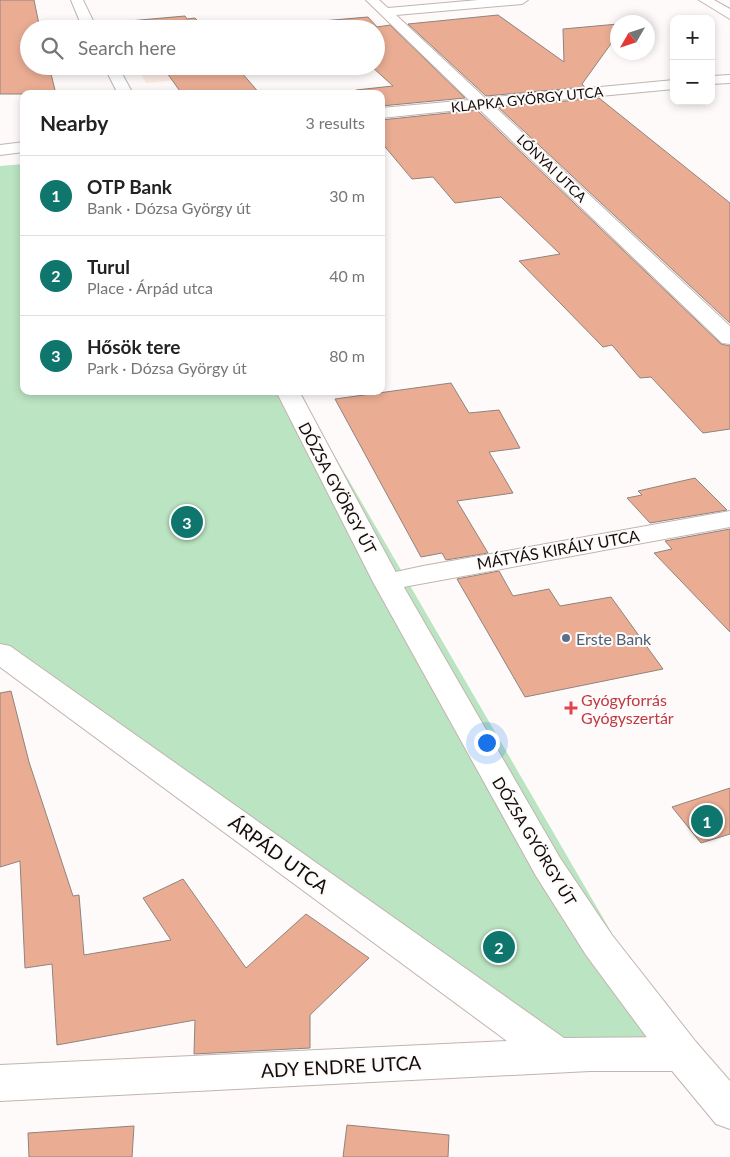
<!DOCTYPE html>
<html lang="en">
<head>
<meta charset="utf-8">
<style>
  body { margin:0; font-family:Lato,sans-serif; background:#f6f6f6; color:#222 }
  .controls { position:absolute; right:15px; top:15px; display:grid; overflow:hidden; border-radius:10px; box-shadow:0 2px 8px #0003 }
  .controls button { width:45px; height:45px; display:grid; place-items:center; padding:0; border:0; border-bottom:1px solid #e0e0e0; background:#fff; color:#222; font:25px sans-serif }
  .compass { position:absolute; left:610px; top:15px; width:45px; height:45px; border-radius:50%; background:#fff; box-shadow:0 2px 8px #0003; rotate:231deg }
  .you { position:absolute; left:486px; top:742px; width:18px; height:18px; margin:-12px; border:4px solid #fff; border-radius:50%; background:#1a73e8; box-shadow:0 0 0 8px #1a73e833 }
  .badge { display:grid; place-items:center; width:32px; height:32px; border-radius:50%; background:#0f766e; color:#fff; font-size:16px; font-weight:700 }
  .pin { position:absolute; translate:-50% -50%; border:2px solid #fff; box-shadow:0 1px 5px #0006 }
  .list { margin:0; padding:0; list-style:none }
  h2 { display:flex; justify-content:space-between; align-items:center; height:65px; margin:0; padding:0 20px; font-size:21px }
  h2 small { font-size:16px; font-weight:400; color:#767676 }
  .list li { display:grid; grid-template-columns:32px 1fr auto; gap:15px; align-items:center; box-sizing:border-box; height:80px; padding:0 20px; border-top:1px solid #e0e0e0 }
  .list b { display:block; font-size:19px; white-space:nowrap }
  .list p { margin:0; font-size:16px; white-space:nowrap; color:#767676 }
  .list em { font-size:16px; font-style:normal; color:#767676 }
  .icon { flex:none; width:28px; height:28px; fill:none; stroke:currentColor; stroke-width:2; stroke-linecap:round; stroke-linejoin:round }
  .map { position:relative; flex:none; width:730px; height:1157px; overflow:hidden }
  .search { position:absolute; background:#fff; box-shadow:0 2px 8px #0003; left:20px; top:20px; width:365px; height:55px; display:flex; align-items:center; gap:12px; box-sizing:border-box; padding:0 18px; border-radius:28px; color:#767676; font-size:19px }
  .panel { position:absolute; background:#fff; box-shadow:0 2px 8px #0003; left:20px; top:90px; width:365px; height:305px; border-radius:10px }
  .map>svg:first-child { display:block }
  .built { fill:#fdebe3 }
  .green { fill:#bbe4c2 }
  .building { fill:#eaad94; stroke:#90837d }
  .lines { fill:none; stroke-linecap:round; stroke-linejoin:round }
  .minor-casing { stroke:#c2b4ae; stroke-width:2 }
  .major-casing { stroke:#c2b4ae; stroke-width:2 }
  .minor { fill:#fff; fill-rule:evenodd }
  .major { fill:#fff; fill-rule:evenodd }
  .service-dot { fill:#5c6f8a; stroke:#fdfaf9; stroke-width:2 }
  .health-dot { fill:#e0444e; stroke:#fdfaf9; stroke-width:2 }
  .labels { text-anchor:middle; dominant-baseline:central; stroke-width:4; stroke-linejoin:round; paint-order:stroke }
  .far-street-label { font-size:14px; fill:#120d0b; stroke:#fdfaf9 }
  .street-label { font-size:16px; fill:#120d0b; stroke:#fdfaf9 }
  .service-label { font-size:16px; fill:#4e5e75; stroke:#fdfaf9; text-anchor:start }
  .health-label { font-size:16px; fill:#be3a42; stroke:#fdfaf9; text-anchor:start }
  .near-street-label { font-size:19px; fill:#120d0b; stroke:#fdfaf9 }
</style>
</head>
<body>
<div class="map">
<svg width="730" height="1157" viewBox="0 0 730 1157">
  <rect width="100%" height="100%" fill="#fdfaf9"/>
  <!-- built -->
  <path class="built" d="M136,66H279L282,70L146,83Z"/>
  <!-- green -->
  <path class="green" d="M24,164V391H297L682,1054L558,1056L0,653V166Z"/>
  <!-- building -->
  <path class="building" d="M0,0H34L40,29H29V66H49L56,94H0Z
    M498,15L564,62L563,29L618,24V34L582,84L585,87L486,96L408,24Z
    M185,16L187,19L195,18L205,29H135L129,21Z
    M368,17L377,27L390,25L465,98L381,106V94H360L356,90L393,86L371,66H376V29H330L322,21Z
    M162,66H236L260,94H182Z
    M599,98L730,203V323L498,107Z
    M477,110L721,344L730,346V429L703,433L651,377L640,378L612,345L603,347L519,261L560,254L501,197L455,203L433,177L412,179L381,142V120Z
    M451,383L469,413L499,410L520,448L489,452L513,493L457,501L488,553L446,560L442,553L421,557L335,399Z
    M695,478L727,510L650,523L627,498L642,495L638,491Z
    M730,529V632L654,553L672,549L665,541Z
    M499,571L513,596L549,589L560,606L611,597L663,669L525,697L457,579Z
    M11,691L29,762L73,896L79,895L84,955L171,940L143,898L183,879L246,968L306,914L369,958L310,1015V1048L194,1054L195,1020L57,1045L52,964L25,968L20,861L0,867V693Z
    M730,788V834L701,843L672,807Z
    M347,1125L449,1135L448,1157H343Z
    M134,1126L132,1157H29L28,1133Z"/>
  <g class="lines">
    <!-- minor casing -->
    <g class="minor-casing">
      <path id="minor" d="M366,0H379L388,8L478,0H528L522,4L396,15L485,98L674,80V89L494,106L730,326V344L722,343L478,108L381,118V108L469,100Z
        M699,0H714L730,9V19Z
        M730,75V83L711,84V76Z
        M24,142V152L0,155V145Z
        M730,511V527L387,590L377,588L373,582L377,576L423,566Z
        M0,644L10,646L564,1038L682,1037L696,1042L702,1054L696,1066L682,1071H590L0,1101V1065L507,1041L0,667Z"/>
    </g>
    <!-- major casing -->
    <g class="major-casing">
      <path id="major" d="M71,0H83L97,29H83Z
        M104,66H118L133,94H118Z
        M276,391H299L401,582L560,858L612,935L696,1042L730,1081V1129L716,1124L668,1066L586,955L536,876L373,582Z"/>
    </g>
    <!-- minor -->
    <use href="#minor" class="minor"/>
    <!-- major -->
    <use href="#major" class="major"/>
  </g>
  <!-- markers -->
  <circle class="service-dot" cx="566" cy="638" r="5"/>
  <path class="health-dot" d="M568.5 700.5h5v5h5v5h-5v5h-5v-5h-5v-5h5z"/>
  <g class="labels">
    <!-- far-street labels -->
    <g class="far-street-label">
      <text transform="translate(527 99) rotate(-6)">KLAPKA GYÖRGY UTCA</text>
      <text transform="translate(552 168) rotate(44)">LÓNYAI UTCA</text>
    </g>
    <!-- street labels -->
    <g class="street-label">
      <text transform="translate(338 488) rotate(62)">DÓZSA GYÖRGY ÚT</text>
      <text transform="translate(558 549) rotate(-10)">MÁTYÁS KIRÁLY UTCA</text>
      <text transform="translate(535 841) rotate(59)">DÓZSA GYÖRGY ÚT</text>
    </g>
    <!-- service labels -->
    <g class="service-label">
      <text x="576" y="638">Erste Bank</text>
    </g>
    <!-- health labels -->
    <g class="health-label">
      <text x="581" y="699">Gyógyforrás<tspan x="581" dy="18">Gyógyszertár</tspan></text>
    </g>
    <!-- near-street labels -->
    <g class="near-street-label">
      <text transform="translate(279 854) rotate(36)">ÁRPÁD UTCA</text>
      <text transform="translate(341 1066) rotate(-3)">ADY ENDRE UTCA</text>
    </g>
  </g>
</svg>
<div class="controls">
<button>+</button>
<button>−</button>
</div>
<svg class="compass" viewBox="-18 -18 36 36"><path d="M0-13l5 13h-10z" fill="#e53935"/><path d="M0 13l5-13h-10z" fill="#767676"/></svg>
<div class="you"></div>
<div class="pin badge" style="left:707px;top:821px">1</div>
<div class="pin badge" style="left:499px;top:947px">2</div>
<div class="pin badge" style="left:187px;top:522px">3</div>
<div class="search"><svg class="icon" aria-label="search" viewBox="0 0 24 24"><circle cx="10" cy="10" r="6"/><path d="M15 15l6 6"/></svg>Search here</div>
<section class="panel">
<h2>Nearby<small>3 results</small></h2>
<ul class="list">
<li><span class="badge">1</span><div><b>OTP Bank</b><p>Bank · Dózsa György út</p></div><em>30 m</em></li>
<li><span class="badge">2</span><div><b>Turul</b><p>Place · Árpád utca</p></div><em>40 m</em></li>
<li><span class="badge">3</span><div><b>Hősök tere</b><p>Park · Dózsa György út</p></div><em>80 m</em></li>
</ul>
</section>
</div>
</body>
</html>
